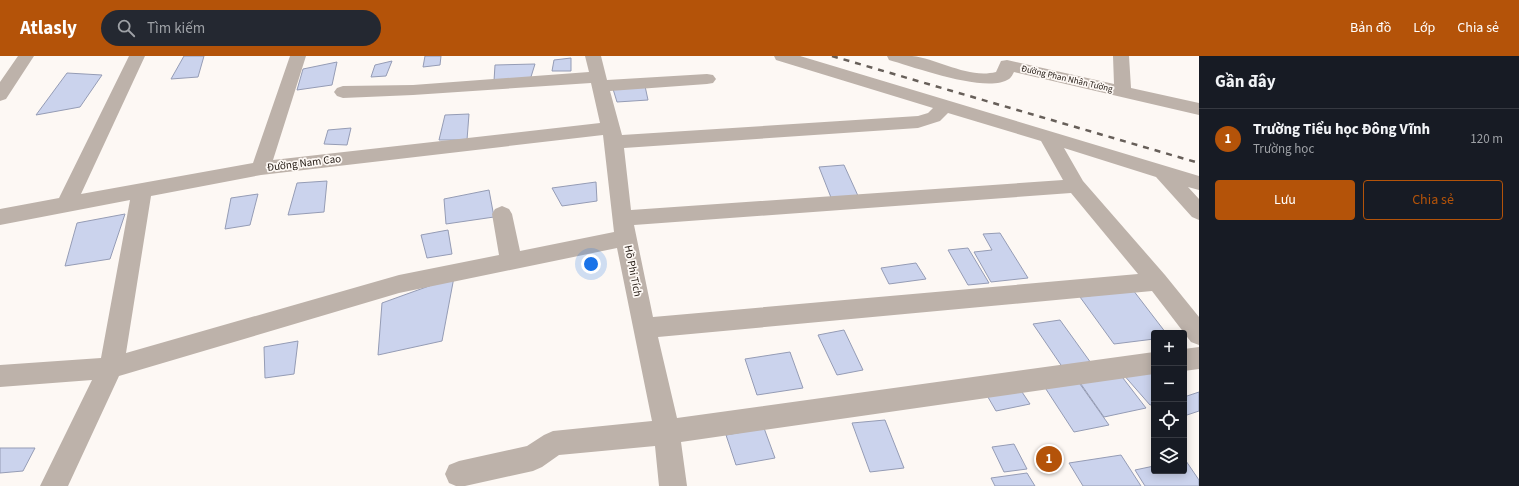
<!DOCTYPE html>
<html lang="vi">
<head>
<meta charset="utf-8">
<style>
  body { margin:0; font-family:"Source Sans 3",sans-serif; background:#242831; color:#f1f3f6 }
  .controls { position:absolute; right:12px; bottom:12px; display:grid; overflow:hidden; border-radius:4px; box-shadow:0 2px 10px #0003 }
  .controls button { width:36px; height:36px; display:grid; place-items:center; padding:0; border:0; border-bottom:1px solid #363941; background:#171b24; color:#f1f3f6; font:20px sans-serif }
  .you { position:absolute; left:591px; top:208px; width:14px; height:14px; margin:-10px; border:3px solid #fff; border-radius:50%; background:#1a73e8; box-shadow:0 0 0 6px #1a73e833 }
  .badge { display:grid; place-items:center; width:26px; height:26px; border-radius:50%; background:#b45309; color:#fff; font-size:13px; font-weight:700 }
  .pin { position:absolute; translate:-50% -50%; border:2px solid #fff; box-shadow:0 1px 4px #0006 }
  .list { margin:0; padding:0; list-style:none }
  h2 { display:flex; justify-content:space-between; align-items:center; height:52px; margin:0; padding:0 16px; font-size:17px }
  h2 small { font-size:13px; font-weight:400; color:#9ea1a6 }
  .list li { display:grid; grid-template-columns:26px 1fr auto; gap:12px; align-items:center; box-sizing:border-box; height:60px; padding:0 16px; border-top:1px solid #363941 }
  .list b { display:block; font-size:15px; white-space:nowrap }
  .list p { margin:0; font-size:13px; white-space:nowrap; color:#9ea1a6 }
  .list em { font-size:13px; font-style:normal; color:#9ea1a6 }
  .actions { display:flex; gap:8px; padding:12px 16px }
  .actions a { flex:1; padding:9px 0; border:1px solid #b45309; border-radius:4px; text-align:center; font-size:14px; color:#b45309 }
  .actions .main { background:#b45309; color:#fff }
  .icon { flex:none; width:22px; height:22px; fill:none; stroke:currentColor; stroke-width:2; stroke-linecap:round; stroke-linejoin:round }
  .map { position:relative; flex:none; width:1199px; height:430px; overflow:hidden }
  header { display:flex; align-items:center; gap:24px; box-sizing:border-box; height:56px; padding:0 20px; background:#b45309; color:#fff }
  header strong { font-size:19px }
  nav { display:flex; gap:22px; margin-inline-start:auto; font-size:14px }
  .search { width:280px; height:36px; background:#242831; display:flex; align-items:center; gap:10px; box-sizing:border-box; padding:0 14px; border-radius:22px; color:#9ea1a6; font-size:15px }
  main { display:flex }
  aside { flex:1; background:#171b24 }
  .map>svg:first-child { display:block }
  .building { fill:#cbd3ed; stroke:#959cb5 }
  .lines { fill:none; stroke-linecap:round; stroke-linejoin:round }
  .minor { fill:#bdb2aa; fill-rule:evenodd }
  .rail { stroke:#675f59; stroke-width:2.5; stroke-dasharray:6 6; stroke-linecap:butt }
  .labels { text-anchor:middle; dominant-baseline:central; stroke-width:3.5; stroke-linejoin:round; paint-order:stroke }
  .far-street-label { font-size:9px; fill:#1d140d; stroke:#fdf8f4 }
  .street-label { font-size:11px; fill:#1d140d; stroke:#fdf8f4 }
</style>
</head>
<body>
<header>
<strong>Atlasly</strong>
<div class="search"><svg class="icon" aria-label="search" viewBox="0 0 24 24"><circle cx="10" cy="10" r="6"/><path d="M15 15l6 6"/></svg>Tìm kiếm</div>
<nav><a>Bản đồ</a><a>Lớp</a><a>Chia sẻ</a></nav>
</header>
<main>
<div class="map">
<svg width="1199" height="430" viewBox="0 0 1199 430">
  <rect width="100%" height="100%" fill="#fdf8f4"/>
  <!-- building -->
  <path class="building" d="M184,0H204L198,21L171,23Z
    M425,0H441L440,9L423,11Z
    M571,2V15H552L554,4Z
    M392,5L386,20L371,21L375,9Z
    M337,6L332,29L297,34L303,13Z
    M535,8L530,24L494,25L495,9Z
    M67,17L102,19L80,51L36,59Z
    M645,30L648,44L617,46L613,33Z
    M469,58L467,84H439L445,59Z
    M351,72L347,89L324,88L328,74Z
    M844,109L859,142L832,144L819,111Z
    M327,125L324,156L288,159L297,127Z
    M596,126L597,145L562,150L552,132Z
    M489,134L494,161L446,168L444,143Z
    M258,138L250,169L225,173L231,142Z
    M125,158L110,203L65,210L77,167Z
    M448,174L452,198L427,202L421,179Z
    M1000,177L1028,222L991,226L974,196L992,194L983,178Z
    M968,192L989,227L968,229L948,194Z
    M916,207L926,223L889,228L881,212Z
    M454,221L442,285L378,299L382,247Z
    M1133,234L1166,277H1154V283L1114,288L1080,241Z
    M1060,264L1091,307L1063,312L1033,268Z
    M844,274L863,314L837,319L818,279Z
    M298,285L294,318L265,322L264,291Z
    M790,296L803,332L757,339L745,303Z
    M1154,308V348L1150,349L1122,317Z
    M1116,313L1146,352L1104,361L1076,321Z
    M1075,321L1109,369L1074,376L1042,327Z
    M1018,330L1030,348L996,355L985,336Z
    M1199,336V355L1184,360V341Z
    M885,364L904,412L870,416L852,367Z
    M764,372L775,402L736,409L726,379Z
    M1014,388L1027,413L1004,416L992,391Z
    M0,392H35L23,415L0,417Z
    M1121,399L1141,430H1083L1069,407Z
    M1186,405L1199,424V430H1145L1135,414L1154,410V415H1184V406Z
    M1027,417L1035,430H995L991,422Z"/>
  <g class="lines">
    <!-- minor -->
    <path class="minor" d="M18,0H34L6,43L0,45V26Z
      M129,0H145L81,138L253,107L290,0H306L273,104L600,67L591,27L413,39L343,42L337,40L334,36L337,32L343,30L413,29L589,16L585,0H601L607,24L707,18L713,19L716,23L713,27L707,28L610,35L622,79L918,60L928,57L933,52L776,4L774,0H800L1199,120V134L1188,131L1199,143V164L1192,161L1156,121L1064,92L1083,125L1165,219L1199,261V289L1191,286L1152,235L658,281L677,362L1154,296V318L681,386L687,430H659L655,390L559,399L542,411L533,415L465,430H456L449,427L445,418L449,409L459,405L527,390L544,379L553,375L652,365L617,192L399,237L119,320L68,430H40L92,324L0,331V309L101,302L130,144L0,169V153L59,142ZM948,57L1041,85L1063,124L631,154L624,92L918,72L940,65ZM603,79L614,176L520,195L512,158L509,153L502,150L495,153L492,158L499,199L399,219L126,297L151,140L261,119ZM1071,137L1138,218L653,261L634,169Z
      M887,0C895,0 903,0 912,0C939,3 968,23 996,16L1001,5L1007,4L1114,28L1113,0H1129L1131,32L1199,47V59L1014,16C1013,18 1011,22 1009,23C987,38 914,11 889,4Z
      M1199,291V313L1184,315V293Z"/>
    <!-- rail -->
    <path class="rail" d="M832,0L1199,107"/>
  </g>
  <g class="labels">
    <!-- far-street labels -->
    <g class="far-street-label">
      <text transform="translate(1067 23) rotate(13)">Đường Phan Nhân Tường</text>
    </g>
    <!-- street labels -->
    <g class="street-label">
      <text transform="translate(304 107) rotate(-7)">Đường Nam Cao</text>
      <text transform="translate(633 215) rotate(79)">Hồ Phi Tích</text>
    </g>
  </g>
</svg>
<div class="controls">
<button>+</button>
<button>−</button>
<button><svg class="icon" aria-label="locate" viewBox="0 0 24 24"><circle cx="12" cy="12" r="6"/><path d="M12 2v4M12 18v4M2 12h4M18 12h4"/></svg></button>
<button><svg class="icon" aria-label="layers" viewBox="0 0 24 24"><path d="M12 4l9 5-9 5-9-5zM3 14l9 5 9-5"/></svg></button>
</div>
<div class="you"></div>
<div class="pin badge" style="left:1049px;top:403px">1</div>
</div>
<aside>
<h2>Gần đây<small></small></h2>
<ul class="list">
<li><span class="badge">1</span><div><b>Trường Tiểu học Đông Vĩnh</b><p>Trường học</p></div><em>120 m</em></li>
</ul>
<div class="actions"><a class="main">Lưu</a><a>Chia sẻ</a></div>
</aside>
</main>
</body>
</html>
